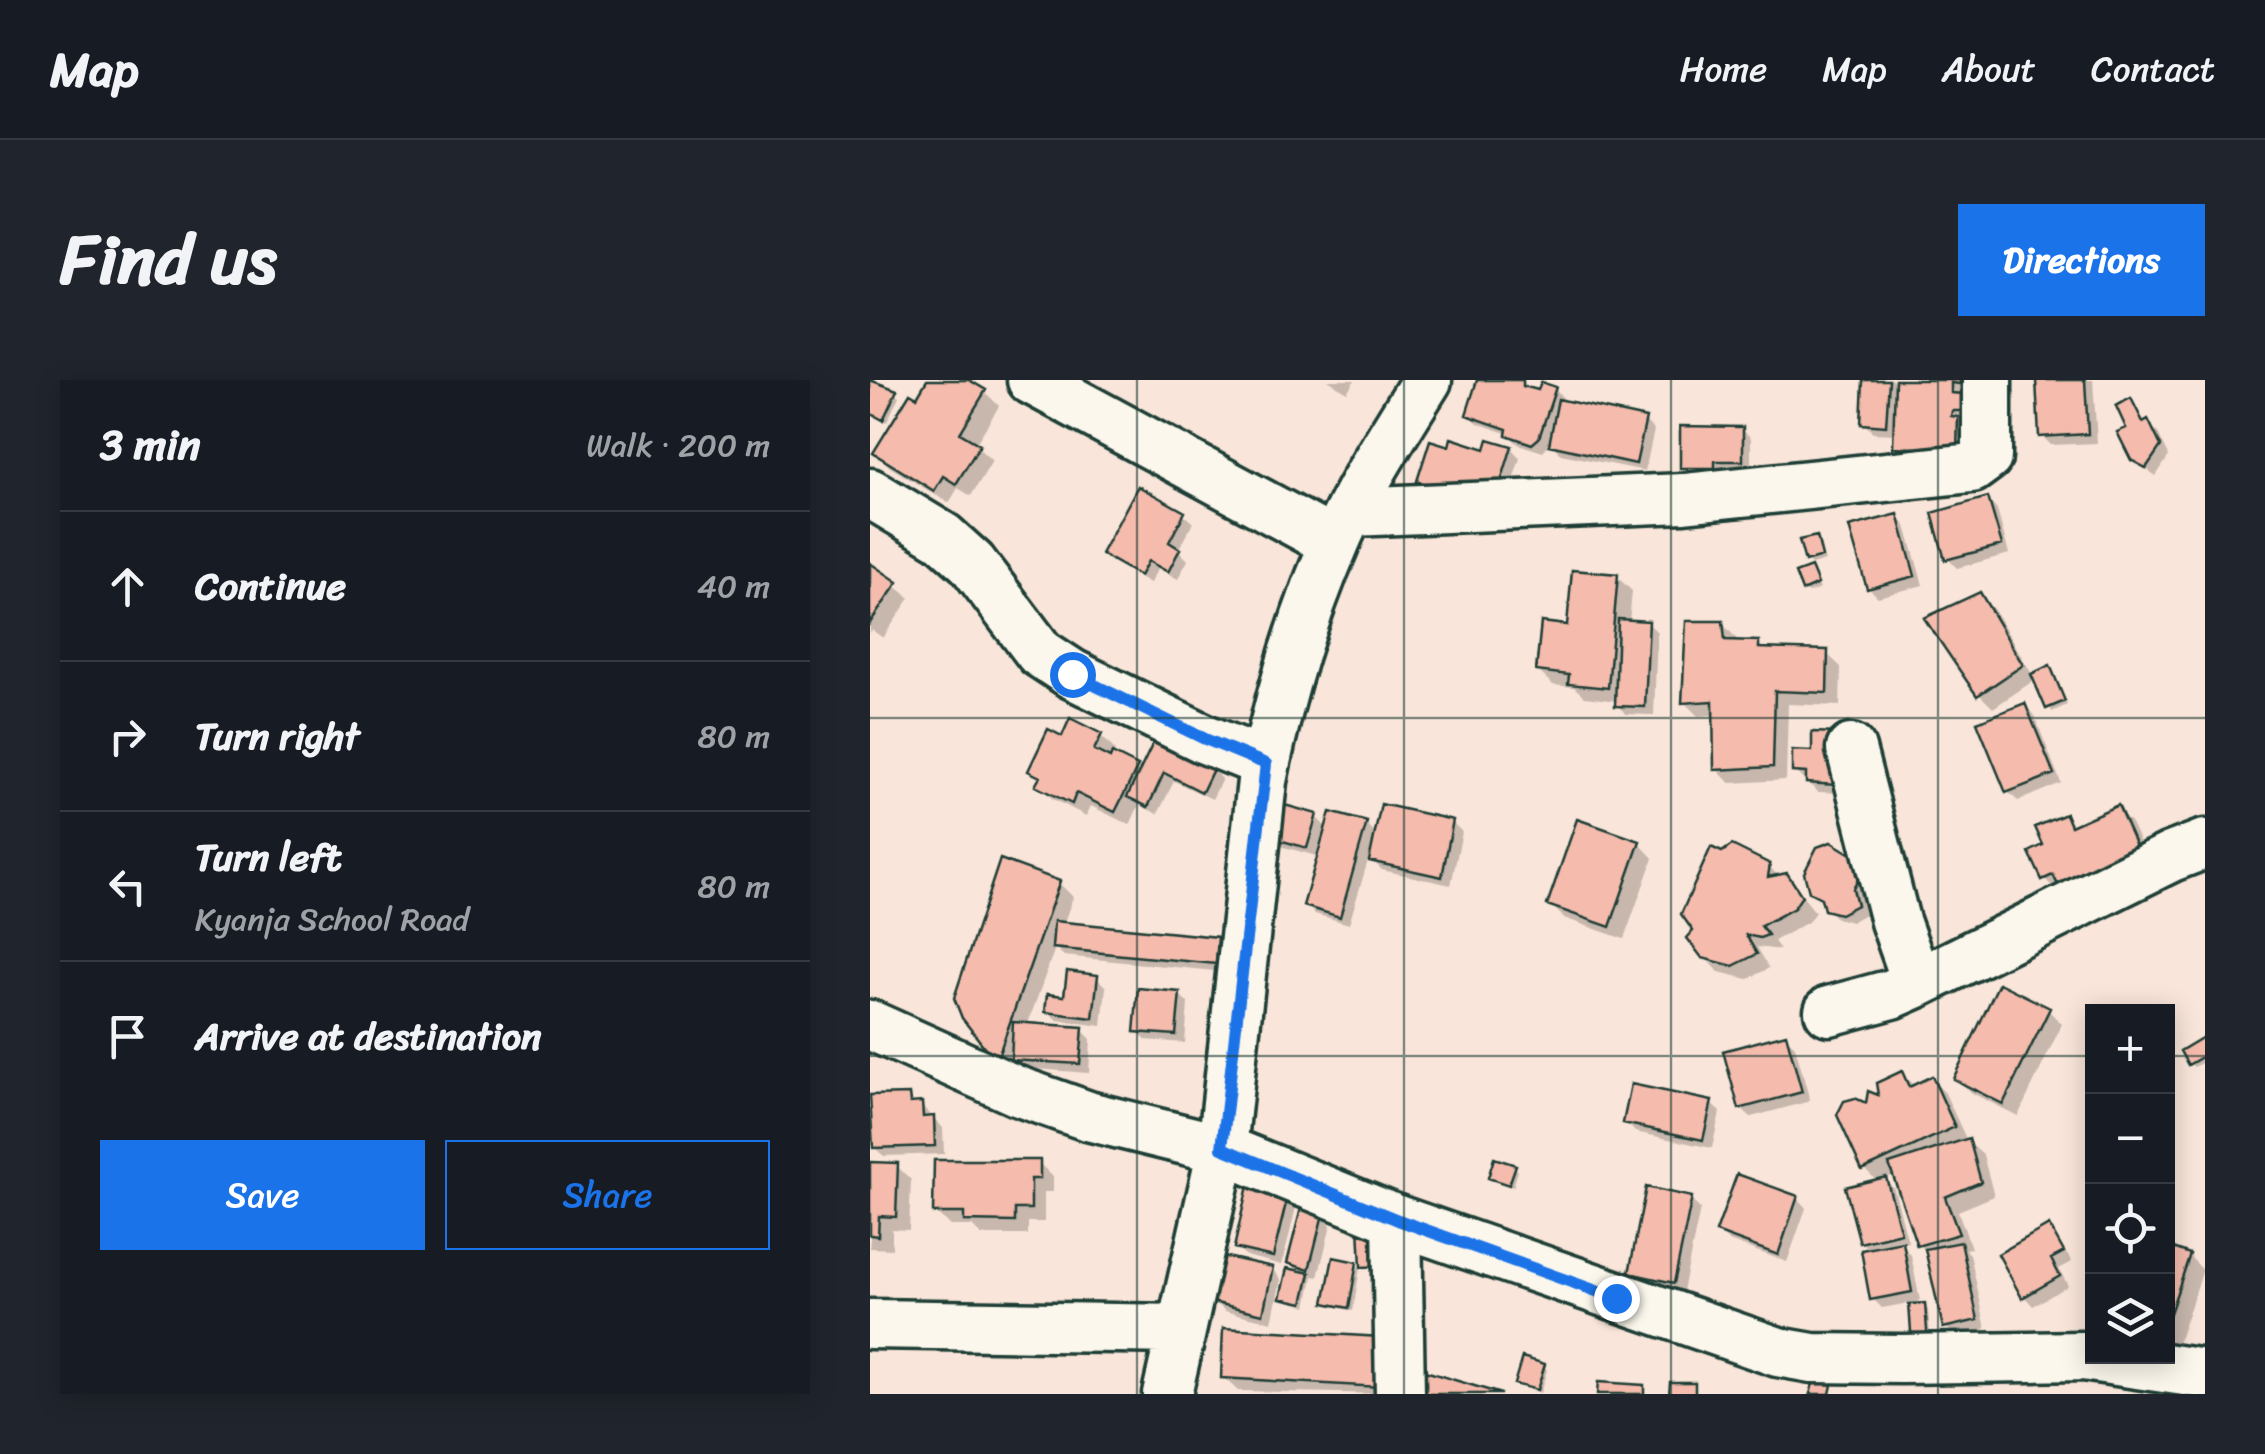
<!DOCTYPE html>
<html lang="en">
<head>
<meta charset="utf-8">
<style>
  body { margin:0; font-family:Sriracha,sans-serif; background:#20242c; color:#f1f3f6 }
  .controls { position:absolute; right:30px; bottom:30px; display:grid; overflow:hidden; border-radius:0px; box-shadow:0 5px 25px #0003 }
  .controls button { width:90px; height:90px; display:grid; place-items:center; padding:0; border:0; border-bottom:2px solid #363941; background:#171b24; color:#f1f3f6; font:50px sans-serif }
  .stop { position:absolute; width:30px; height:30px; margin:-22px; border:8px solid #1a73e8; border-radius:50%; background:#fff }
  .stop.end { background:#1a73e8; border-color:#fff; box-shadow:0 2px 10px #0008 }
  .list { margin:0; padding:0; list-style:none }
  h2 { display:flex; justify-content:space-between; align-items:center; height:130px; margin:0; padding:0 40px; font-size:42px }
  h2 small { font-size:32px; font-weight:400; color:#9ea1a6 }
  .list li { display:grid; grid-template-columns:65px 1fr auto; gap:30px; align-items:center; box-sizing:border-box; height:150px; padding:0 40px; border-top:2px solid #363941 }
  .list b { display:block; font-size:38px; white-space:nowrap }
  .list p { margin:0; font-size:32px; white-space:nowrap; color:#9ea1a6 }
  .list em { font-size:32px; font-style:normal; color:#9ea1a6 }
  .actions { display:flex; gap:20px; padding:30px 40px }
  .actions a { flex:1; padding:22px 0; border:2px solid #1a73e8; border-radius:0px; text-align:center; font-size:35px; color:#1a73e8 }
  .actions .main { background:#1a73e8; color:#fff }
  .icon { flex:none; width:55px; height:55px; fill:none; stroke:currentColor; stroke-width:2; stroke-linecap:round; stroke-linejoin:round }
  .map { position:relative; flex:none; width:1335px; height:1014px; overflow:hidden; border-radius:0px }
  header { display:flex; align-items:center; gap:60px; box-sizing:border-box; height:140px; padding:0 50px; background:#171b24; border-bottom:2px solid #363941 }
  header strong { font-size:48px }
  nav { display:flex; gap:55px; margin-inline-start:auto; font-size:35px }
  .intro { display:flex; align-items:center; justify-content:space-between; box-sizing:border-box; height:240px; padding:0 60px }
  h1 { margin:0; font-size:70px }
  .button { padding:25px 45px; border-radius:0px; background:#1a73e8; color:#fff; font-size:35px; font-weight:700 }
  main { display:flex; gap:60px; padding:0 60px }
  aside { flex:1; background:#171b24; border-radius:0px; box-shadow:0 5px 25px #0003 }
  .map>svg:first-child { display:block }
  .shadow { fill:#0003 }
  .building { fill:#f5bbad; stroke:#1f3d34; stroke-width:2.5 }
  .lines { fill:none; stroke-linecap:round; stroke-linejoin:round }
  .minor-casing { stroke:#1f3d34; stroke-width:55 }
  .minor { stroke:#fbf7ec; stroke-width:48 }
  .route { stroke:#1a73e8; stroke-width:12 }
  .grid { fill:none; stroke:#1f3d34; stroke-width:2.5; stroke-opacity:0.55 }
</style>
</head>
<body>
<header>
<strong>Map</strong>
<nav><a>Home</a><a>Map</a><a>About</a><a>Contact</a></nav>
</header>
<div class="intro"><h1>Find us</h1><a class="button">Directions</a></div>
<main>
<aside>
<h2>3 min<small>Walk · 200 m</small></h2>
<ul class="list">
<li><svg class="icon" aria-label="ahead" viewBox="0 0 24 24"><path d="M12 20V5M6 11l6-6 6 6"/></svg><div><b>Continue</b></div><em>40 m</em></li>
<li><svg class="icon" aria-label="right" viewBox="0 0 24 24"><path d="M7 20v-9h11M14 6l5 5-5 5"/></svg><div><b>Turn right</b></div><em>80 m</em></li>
<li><svg class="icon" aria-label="left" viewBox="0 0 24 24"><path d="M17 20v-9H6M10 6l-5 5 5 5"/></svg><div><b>Turn left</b><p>Kyanja School Road</p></div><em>80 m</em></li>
<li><svg class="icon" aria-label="arrive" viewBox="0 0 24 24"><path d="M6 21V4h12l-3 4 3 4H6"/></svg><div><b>Arrive at destination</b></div></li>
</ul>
<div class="actions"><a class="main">Save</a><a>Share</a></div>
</aside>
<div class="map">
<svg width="1335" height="1014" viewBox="0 0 1335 1014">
  <rect width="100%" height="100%" fill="#f9e5d9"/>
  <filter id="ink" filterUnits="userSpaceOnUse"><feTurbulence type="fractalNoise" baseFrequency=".01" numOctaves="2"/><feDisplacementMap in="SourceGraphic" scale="20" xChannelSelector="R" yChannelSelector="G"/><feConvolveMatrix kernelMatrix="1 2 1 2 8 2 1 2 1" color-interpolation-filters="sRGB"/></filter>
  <g filter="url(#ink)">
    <!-- shadow -->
    <path class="shadow" d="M0,0L29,16L17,42L0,34Z
      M60,0H95L115,12L129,26L105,65L122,81L101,116L88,108L79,123L20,87L6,73Z
      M458,0H485L477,12Z
      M610,0H652L661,11L685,9L694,19L693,23L775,41L784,50L775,91L691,74L680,62L673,72L648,64L638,54L608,43L598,34Z
      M996,0H1099L1100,83L1040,81L1025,66L1026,54L1003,53L994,43Z
      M1168,0H1223L1227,63L1181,65L1172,56Z
      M1261,21L1276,43L1287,51L1299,76L1286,96L1263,79Z
      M872,49L881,58V89H854L853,97L822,96L812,87Z
      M641,68L650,78L635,126L559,110L550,101Z
      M1118,120L1127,130L1139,174L1087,188L1078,179Z
      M313,134L323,143L308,170L318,180L308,199L288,188L280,203L244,183L235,174Z
      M1027,136L1036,146L1053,205L1008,217L999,208Z
      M946,158L955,181L941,185L937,181Z
      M0,186L40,218L13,258L2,250L0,253Z
      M940,190L950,209L938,213L934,209Z
      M747,197L762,211L759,242L778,243L787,252L784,335L756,334L747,325V321L715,317L704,307L683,305L668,291L699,248Z
      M1110,215L1124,230L1163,296L1180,288L1184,292L1197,325L1182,332L1166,299L1123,328L1109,314Z
      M852,243L866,258L867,263H888L896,271L956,273L971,287L970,326L918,324L916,400L860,403L846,389V335L828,336L814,322Z
      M1154,326L1164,335L1191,403L1148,421L1138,412Z
      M231,356L245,370L242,376L271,393L343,389L352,399L342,419L304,401L288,434L269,425L260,445L221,426L216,436L183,419L168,405L171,400L161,390L193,359Z
      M945,373L975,413L948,412L924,391Z
      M1247,428L1261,443L1283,491L1188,512L1174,498L1177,467L1195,437L1206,447Z
      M445,436L458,449L496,444L507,456L582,442L592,452L581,505L512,490L499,477L479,544L445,534L436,525L450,477L414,467L404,458Z
      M769,463L783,478L754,559L694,538L680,524Z
      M960,465L1000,505L991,520L995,534L981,542L966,538L941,510Z
      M899,486L909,497L916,495L945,532L938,542L904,561L910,570L887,567L899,588L878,599L849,592L834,577Z
      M189,503L203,517L193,545L347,560L357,569L355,592L194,576L185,568L157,646L212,650L221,659L219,693L153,688L145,680L141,693L94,637Z
      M227,598L236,607L232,646L187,640L177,631Z
      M309,614L318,623L315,663L276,660L267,651Z
      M1178,630L1192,644L1148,736L1100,712L1086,698Z
      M915,657L925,666L940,721L881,737L871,728Z
      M1335,659V681L1324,687L1320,683Z
      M1032,694L1045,707L1061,699L1075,713L1097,761L1113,775L1124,816L1088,831L1101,868L1095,869L1100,874L1116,949L1085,956L1075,946L1059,874L1049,864L1025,794L1015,799L1024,809L1038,862L1031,864L1041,875L1050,921L1012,928L1003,919L1001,871L992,862L1007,801L994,788L998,727L1011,719Z
      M38,716L47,725H51L73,748L74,774L14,776L0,764V717Z
      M840,723L850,732L842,768L765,752L756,742Z
      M169,783L183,797V812H174V842H158V855H111L102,846H80L66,832Z
      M0,784L27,786L41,800L39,850L22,849V869L0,868Z
      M644,787L648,791L643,807L621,797Z
      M381,804L427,823L412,885L376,876L367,867Z
      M927,818L936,828L917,882L859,861L849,852Z
      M821,820L830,829L813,911L771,902L761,892Z
      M452,836L461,845L448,897L443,896L437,926L417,921L413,917L431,894L420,883Z
      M1179,848L1202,882L1189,889L1198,906L1163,926L1154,916Z
      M1298,868L1319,876L1333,890L1303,977L1298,975Z
      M486,884L490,888L483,931L461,926L457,922Z
      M402,889L411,899L402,942L355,931L345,922Z
      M1054,926L1058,930L1061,968H1048Z
      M511,960L523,1014L368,1011L353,997Z
      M673,986L677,990L670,1013L647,1003Z"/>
    <!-- building -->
    <path class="building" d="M0,0L27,10L13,40L0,33Z
      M57,0H99L116,10L90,53L110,65L86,104L73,96L64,111L3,73L40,13L47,17Z
      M607,0H653V6L668,10L671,2L686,7L669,58L662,64L636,55L637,49L596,35Z
      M993,0H1019L1016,46L991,44Z
      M1025,0H1090V4L1081,3V13L1094,14L1093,31H1082L1081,36L1088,37L1087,70L1023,67Z
      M1166,0H1215L1218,54L1169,57Z
      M1261,18L1273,42L1278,39L1291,66L1276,88L1261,80L1247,52L1256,48L1246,26Z
      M688,19L776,38L766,84L679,65Z
      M810,46L873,47V81H845V88H810Z
      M581,58L615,69L618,59L642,66L626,118L590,115L547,101L560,60L579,66Z
      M268,106L315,132L299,162L310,169L298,192L278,181L270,196L231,174Z
      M1118,117L1132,165L1075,180L1062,133Z
      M1028,134L1045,196L997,209L979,147Z
      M947,156L952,177L935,182L929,160Z
      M0,183L28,202L0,243Z
      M941,187L948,204L932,211L925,193Z
      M702,190L748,194L738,308L698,304L699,295L666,291L671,242L697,245Z
      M1110,212L1153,285L1107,316L1054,238Z
      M748,239L779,241L775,327L745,326Z
      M816,241H853L855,260L889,261V268L958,270L957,313L905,311L903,387L844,390L843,321L812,323Z
      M1180,285L1195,321L1176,329L1161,294Z
      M1155,323L1184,394L1136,413L1107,342Z
      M200,338L232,354L224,370L240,378L242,373L268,386L245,432L206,413L202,424L165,406L170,397L158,391L178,349L192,356Z
      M942,352L968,353L967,405L936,403V393L922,392V370L942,371Z
      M285,359L344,387L332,412L294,393L278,427L257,417Z
      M411,424L447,434L437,468L402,458Z
      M511,424L583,440L572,497L499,481Z
      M1248,425L1271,477L1204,507L1201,499L1188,505L1183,495L1172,500L1159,472L1173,465L1165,447L1196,434L1201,446Z
      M460,432L497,442L470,537L433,526Z
      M707,439L770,461L740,547L677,525Z
      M961,462L989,479L991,494L983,509L987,525L970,534L954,530L951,518L939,512L934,493L947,467Z
      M862,465L900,484L898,497L917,493L932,516L924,528L891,546L898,555L890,558L876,555L887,574L863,586L832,578L817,558L823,551L811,534L841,467L852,472Z
      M130,479L190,501L126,682L92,638L84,618Z
      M184,541L348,557L346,584L182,568Z
      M197,591L228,595L223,638L175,632L177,614L194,616Z
      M1129,603L1180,628L1133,724L1083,699Z
      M268,608L310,612L306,655L264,652Z
      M143,642L213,647L210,684L141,680Z
      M916,654L932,712L869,729L853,671Z
      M1335,656V675L1318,685L1310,671Z
      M1032,691L1039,707L1062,696L1085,747L992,790L967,735L974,721L985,718L996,723L998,711L1008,715L1006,703Z
      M761,704L842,721L833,760L753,743Z
      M39,714L40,723L52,722L53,737L64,736L65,766L3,768L0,715Z
      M1099,758L1111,802L1075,817L1089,854L1047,866L1019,784Z
      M624,778L646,785L639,805L618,798Z
      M64,780H170V799H161V829H145V842L94,841V833H63Z
      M0,782L28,783L26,837L9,836L8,856L0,855Z
      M867,794L928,816L908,875L846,852Z
      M1016,797L1031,853L990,863L975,807Z
      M379,801L419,811L403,877L364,868Z
      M776,807L822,817L804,903L759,893Z
      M431,828L453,834L439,890L417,883Z
      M1179,845L1194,872L1181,879L1190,896L1152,918L1128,874Z
      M514,846L516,886L491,887L489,847Z
      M1033,862L1042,912L1000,920L991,870Z
      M1091,862L1108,940L1073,948L1055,869Z
      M1298,866L1320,874L1298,939Z
      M352,876L403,887L393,934L342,922Z
      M463,877L487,882L479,928L454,923Z
      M417,888L440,893L433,923L410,918Z
      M1055,923L1058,964L1042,965L1039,924Z
      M353,948L512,957L510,1007L351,998Z
      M652,977L675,984L667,1010L644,1004Z
      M555,991L631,1014H548Z
      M944,1000L962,1005L960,1014H940Z
      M728,1002L774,1005V1014H727Z
      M800,1002H825V1014H799Z"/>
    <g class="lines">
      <!-- minor casing -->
      <g class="minor-casing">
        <path id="minor" d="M162,0L464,163
          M0,113L73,157L102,183L170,273L202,294L335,359L395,383
          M481,132L814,118L1102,88L1117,77V0
          M981,369L1025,541L1047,603
          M959,631L1022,614L1047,603L1301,477L1335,464
          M0,645L147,711L218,736L352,769L527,840L908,972L942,978L1032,979L1213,976L1335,994
          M527,840L530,1014
          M0,944L310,949
          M297,1014L352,769L392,401C408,320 431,242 463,167C485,113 526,50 557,0"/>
      </g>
      <!-- minor -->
      <use href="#minor" class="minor"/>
    </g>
  </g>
  <g class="lines" filter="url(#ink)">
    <!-- route -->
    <path class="route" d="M202,294L335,359L396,384L352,768L528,840L746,918"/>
  </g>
  <!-- grid -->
  <path class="grid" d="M267,0V1014M534,0V1014M801,0V1014M1068,0V1014M0,338H1335M0,676H1222M1298,676H1335"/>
</svg>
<div class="controls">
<button>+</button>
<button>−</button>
<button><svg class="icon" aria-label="locate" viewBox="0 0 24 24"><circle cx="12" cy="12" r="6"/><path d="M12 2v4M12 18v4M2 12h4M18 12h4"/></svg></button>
<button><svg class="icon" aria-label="layers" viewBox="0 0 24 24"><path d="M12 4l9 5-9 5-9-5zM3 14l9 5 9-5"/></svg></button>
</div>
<div class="stop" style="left:202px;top:294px"></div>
<div class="stop end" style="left:746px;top:918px"></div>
</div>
</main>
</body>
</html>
